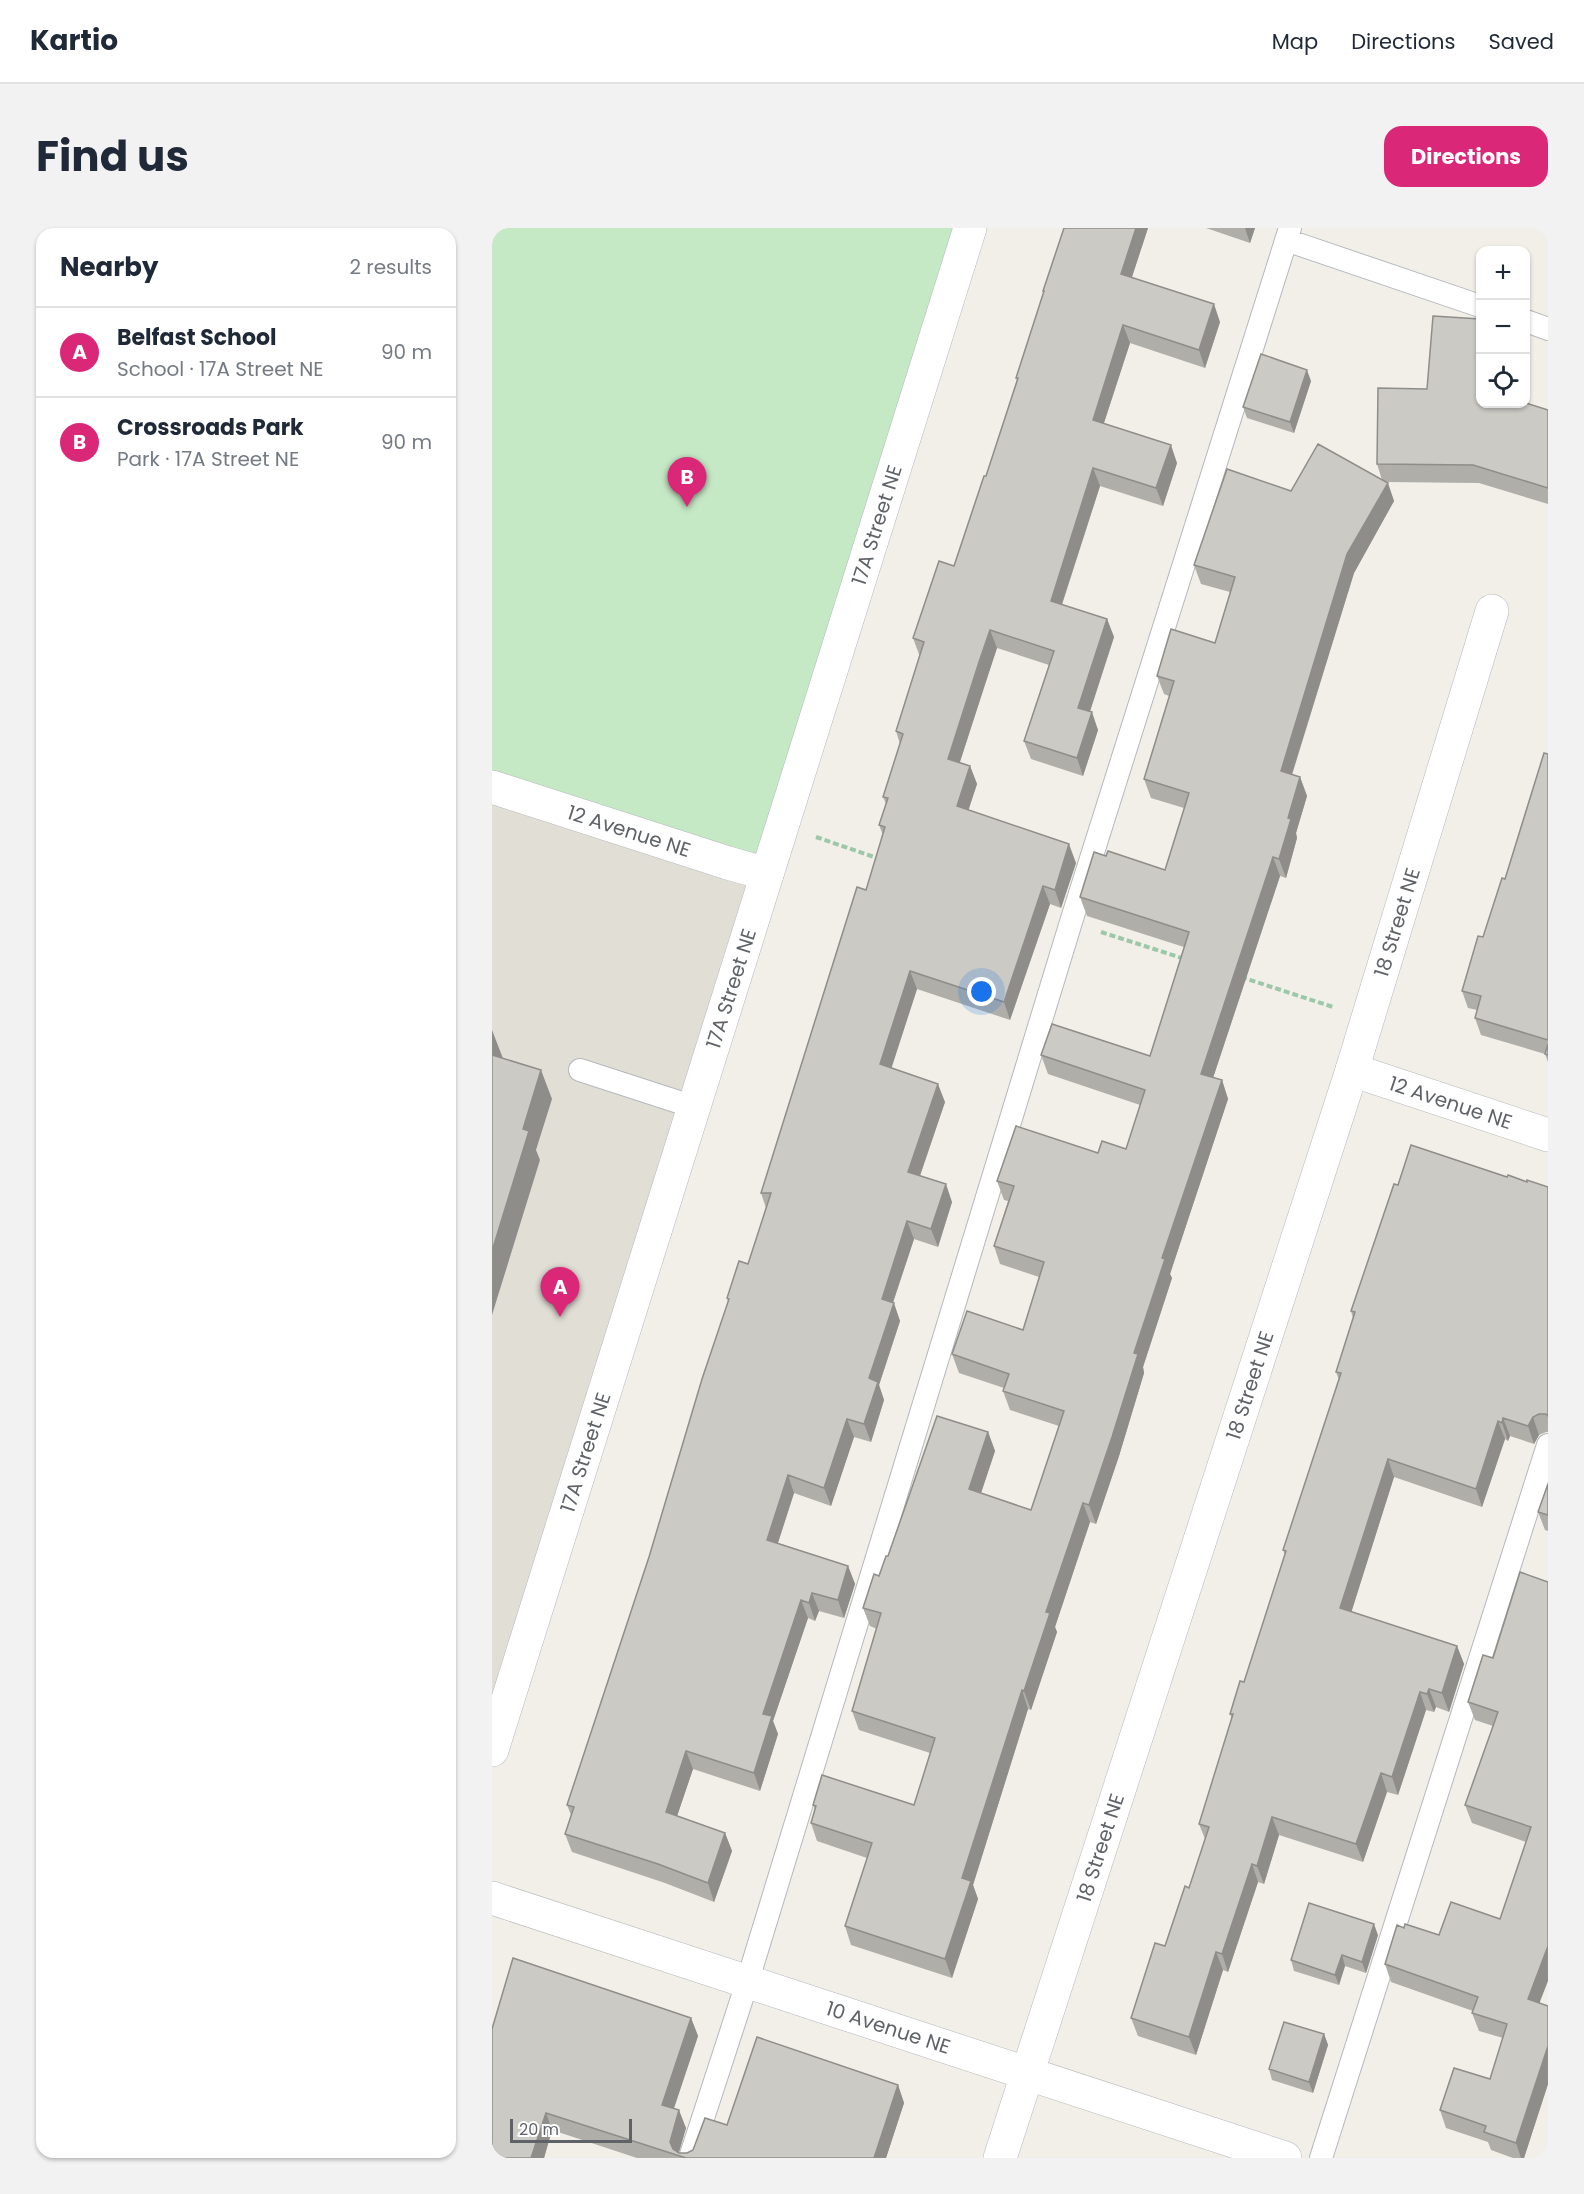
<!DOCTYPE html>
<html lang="en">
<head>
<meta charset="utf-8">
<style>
  body { margin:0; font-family:Poppins,sans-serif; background:#f2f2f3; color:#1f2937 }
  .controls { position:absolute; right:18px; top:18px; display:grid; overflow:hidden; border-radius:12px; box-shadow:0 2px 4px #0004 }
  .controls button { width:54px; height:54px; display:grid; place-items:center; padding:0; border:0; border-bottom:2px solid #e0e1e3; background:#fff; color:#1f2937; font:30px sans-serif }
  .scale { position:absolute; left:18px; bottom:15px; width:122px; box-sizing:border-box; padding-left:6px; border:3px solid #5f6368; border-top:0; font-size:16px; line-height:21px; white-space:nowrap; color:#5f6368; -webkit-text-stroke:4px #fff; paint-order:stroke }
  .you { position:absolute; left:490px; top:764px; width:21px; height:21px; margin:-15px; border:4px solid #fff; border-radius:50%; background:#1a73e8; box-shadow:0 0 0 9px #1a73e833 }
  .badge { display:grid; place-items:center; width:39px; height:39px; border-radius:50%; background:#db2777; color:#fff; font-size:20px; font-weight:700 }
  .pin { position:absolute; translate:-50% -50px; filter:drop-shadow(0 2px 3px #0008) }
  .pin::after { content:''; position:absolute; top:32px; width:21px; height:18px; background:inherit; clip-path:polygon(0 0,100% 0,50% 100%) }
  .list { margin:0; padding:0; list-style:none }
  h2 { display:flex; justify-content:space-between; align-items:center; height:78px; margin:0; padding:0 24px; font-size:26px }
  h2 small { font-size:20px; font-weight:400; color:#747a83 }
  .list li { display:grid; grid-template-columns:39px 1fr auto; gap:18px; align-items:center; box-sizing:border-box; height:90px; padding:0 24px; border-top:2px solid #e0e1e3 }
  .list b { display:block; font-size:22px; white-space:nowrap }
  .list p { margin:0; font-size:20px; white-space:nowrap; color:#747a83 }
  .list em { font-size:20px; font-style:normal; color:#747a83 }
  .icon { flex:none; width:33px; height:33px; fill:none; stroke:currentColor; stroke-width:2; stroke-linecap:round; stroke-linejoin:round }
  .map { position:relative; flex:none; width:1056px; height:1930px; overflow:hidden; border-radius:18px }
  header { display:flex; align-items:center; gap:36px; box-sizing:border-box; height:84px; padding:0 30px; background:#fff; border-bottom:2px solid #e0e1e3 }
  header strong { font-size:28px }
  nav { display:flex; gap:33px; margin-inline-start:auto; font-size:21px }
  .intro { display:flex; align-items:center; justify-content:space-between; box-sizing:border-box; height:144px; padding:0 36px }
  h1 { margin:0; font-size:42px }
  .button { padding:15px 27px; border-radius:18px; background:#db2777; color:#fff; font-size:21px; font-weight:700 }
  main { display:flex; gap:36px; padding:0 36px }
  aside { flex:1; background:#fff; border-radius:18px; box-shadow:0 2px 4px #0004 }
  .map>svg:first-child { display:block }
  .education { fill:#e1ded6 }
  .green { fill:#c5e8c5 }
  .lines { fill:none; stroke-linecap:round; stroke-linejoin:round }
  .lane-casing { stroke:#b5b8bc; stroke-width:24 }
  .street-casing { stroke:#b5b8bc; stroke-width:34 }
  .path { stroke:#9cc7a9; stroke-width:4; stroke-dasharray:6 3; stroke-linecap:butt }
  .lane { stroke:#fff; stroke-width:22 }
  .street { stroke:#fff; stroke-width:33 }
  .wall { fill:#afaea9 }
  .shaded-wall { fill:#8f8d8a }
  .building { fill:#cccac5; stroke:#8f8d8a; stroke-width:1.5 }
  .labels { text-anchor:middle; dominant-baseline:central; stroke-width:4.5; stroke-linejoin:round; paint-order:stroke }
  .street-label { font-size:20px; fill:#5f6368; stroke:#fff }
</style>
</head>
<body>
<header>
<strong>Kartio</strong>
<nav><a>Map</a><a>Directions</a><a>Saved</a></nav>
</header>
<div class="intro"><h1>Find us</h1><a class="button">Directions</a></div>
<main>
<aside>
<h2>Nearby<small>2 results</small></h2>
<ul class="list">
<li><span class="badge">A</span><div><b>Belfast School</b><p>School · 17A Street NE</p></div><em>90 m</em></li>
<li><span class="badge">B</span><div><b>Crossroads Park</b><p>Park · 17A Street NE</p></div><em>90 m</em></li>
</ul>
</aside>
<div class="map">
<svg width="1056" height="1930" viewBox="0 0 1056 1930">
  <rect width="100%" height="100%" fill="#f1efe8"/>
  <!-- education -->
  <path class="education" d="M0,559L275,646L0,1522Z"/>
  <!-- green -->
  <path class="green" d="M0,0H478L275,646L0,559Z"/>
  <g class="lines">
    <!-- lane casing -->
    <g class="lane-casing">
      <path id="lane" d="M794,12L988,78
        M1034,93L1056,101
        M88,842L202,879
        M198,1930L255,1755L579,694L798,0
        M829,1930L1056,1217"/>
    </g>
    <!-- street casing -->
    <g class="street-casing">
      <g id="street">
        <path id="s1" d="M0,559L236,635L275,646"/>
        <path id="s2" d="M860,842L1056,907"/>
        <path id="s3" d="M0,1522L478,0"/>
        <path id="s4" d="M0,1670C264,1758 529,1841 793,1930"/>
        <path id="s5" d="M508,1930L860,842L1000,383"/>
      </g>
    </g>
    <!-- path -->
    <path class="path" d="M324,609L388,631
      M609,704L693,731
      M749,749L841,779"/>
    <!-- lane -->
    <use href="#lane" class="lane"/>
    <!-- street -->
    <use href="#street" class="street"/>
  </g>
  <!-- wall -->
  <path class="wall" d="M656,0L640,49L728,94L713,140L638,115L612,195L685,235L671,278L608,258L570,377L615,391L622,409L598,484L606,502L591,548L539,531L532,513L557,437L505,420L494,452L468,534L478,538L485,556L476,582L584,635L569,680L558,676L518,792L425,761L399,840L453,874L428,948L460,974L446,1019L422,1011L401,1075L408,1093L387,1157L392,1172L379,1214L362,1209L339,1278L302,1265L286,1315L356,1338L363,1356L352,1390L327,1383L323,1393L316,1390L281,1493L286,1506L268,1563L201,1541L185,1588L233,1605L240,1623L222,1674L173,1655L80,1624L73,1606L79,1587L75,1577L157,1329L236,1074L235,1070L256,1036L274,980L269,965L374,662L391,607L387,597L394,576L391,569L408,516L404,503L428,429L421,410L462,338L494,248L525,152L524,150L552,65L551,63Z
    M714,0H763L758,15Z
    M819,153L802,205L755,190L751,179Z
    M988,176L1056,182V276L987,255L895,254L902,273L862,345L800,547L808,549L815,568L804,605L805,610L794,650L788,648L721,850L730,852L736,871L678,1046L680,1050L651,1139L652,1145L627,1228L604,1296L598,1294L563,1399L565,1404L539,1482L536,1481L481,1657L486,1671L460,1750L359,1717L353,1698L375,1630L325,1613L319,1595L323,1582L321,1577H422L438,1525L367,1502L360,1483L385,1401L378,1398L371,1380L396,1328L496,1204L503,1223L489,1265L539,1282L567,1198L518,1182L511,1163L512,1160L467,1145L460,1126L531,1102L547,1049L508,1036L502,1018L516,973L512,972L505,953L606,925L634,921L648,877L556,846L549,827L658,828L692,719L595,688L588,669L614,628L673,642L692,580L659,570L652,551L677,468L672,466L665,448L723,415L738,364L709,356L702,337L799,263L890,252L885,236Z
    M1056,526V834L1053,826L989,807L983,790L985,782L976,780L970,763L1013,651Z
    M1015,949L1056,959V1204H1054L1047,1207L1042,1216L1018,1208L1016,1213L1013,1211L990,1279L902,1249L859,1384L965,1418L972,1436L957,1484L944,1479L942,1484L934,1482L906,1567L895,1564L871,1634L787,1607L772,1656L766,1654L736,1744L731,1742L704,1827L646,1808L639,1790L673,1718L697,1660L713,1611L707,1596L740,1491L738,1486L752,1454L793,1327L791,1322L847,1152L844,1144L861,1090L859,1083L906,957Z
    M1056,1256V1303L1053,1302L1046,1284Z
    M1028,1344L1048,1775L1056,1856L1032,1930H1021L999,1922L996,1914L954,1900L948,1882L998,1851L1011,1810L987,1803L980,1785L981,1783L899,1754L893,1736L912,1700L947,1707L1008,1691L1034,1614L980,1595L973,1577L1001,1498L983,1492L976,1474L1001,1430Z
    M886,1707L874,1745L853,1738L847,1757L802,1743L799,1732Z
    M199,1790L206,1808L182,1880L194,1900L187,1925H195L201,1922L235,1897L406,1857L412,1875L394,1930H145L60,1902L52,1930H0V1801Z
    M832,1806L836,1817L821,1865L780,1852L777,1841Z"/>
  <!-- shaded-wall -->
  <path class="shaded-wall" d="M644,0H656L635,64L629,46Z
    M753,0H763L758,15Z
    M722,76L728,94L713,140L707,122Z
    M631,97L638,115L607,210L601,192Z
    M988,122V170L985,161Z
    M815,142L819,153L802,205L798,194Z
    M679,217L685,235L671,278L664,260Z
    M601,240L608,258L565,391L559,373Z
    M896,255L902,273L862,345L795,562L789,543L855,326Z
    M615,391L622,409L593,498L586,480Z
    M498,402L505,420L463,549L456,531Z
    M600,484L606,502L591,548L585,530Z
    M478,538L485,556L472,596L465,578Z
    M808,549L815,568L804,605L805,610L794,650L787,631L796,590Z
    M577,616L584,635L569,680L563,662Z
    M781,629L788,648L716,865L709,846Z
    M551,658L558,676L518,792L512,774Z
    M418,743L425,761L395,854L388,836Z
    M0,802L12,833L0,841Z
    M49,842L60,871L44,922L48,932L0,1087V1023L31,901Z
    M730,852L736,871L678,1046L680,1050L651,1139L652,1145L627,1228L604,1296L597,1277L670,1030Z
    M446,856L453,874L423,962L416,944Z
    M454,956L460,974L446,1019L439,1001Z
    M415,993L422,1011L396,1089L390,1071Z
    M402,1075L408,1093L387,1157L392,1172L379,1214L372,1196L377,1150Z
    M1041,1189L1047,1207L1042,1216L1036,1198Z
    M1011,1190L1018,1208L1016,1213L1010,1195Z
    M355,1191L362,1209L339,1278L332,1260Z
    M1006,1193L1013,1211L990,1279L984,1261Z
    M496,1204L503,1223L484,1280L477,1261Z
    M896,1231L902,1249L855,1398L848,1380Z
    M296,1247L302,1265L281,1330L275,1312Z
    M591,1275L598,1294L563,1399L565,1404L539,1482L532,1463L554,1384Z
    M356,1338L363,1356L352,1390L346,1372Z
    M320,1365L327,1383L323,1393L317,1375Z
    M309,1372L316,1390L281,1493L286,1506L268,1563L262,1545L271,1486Z
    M965,1418L972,1436L957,1484L950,1465Z
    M937,1461L944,1479L942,1484L935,1466Z
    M530,1462L536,1481L481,1657L486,1671L460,1750L453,1731L470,1650Z
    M928,1464L934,1482L906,1567L900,1549Z
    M194,1523L201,1541L180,1603L174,1584Z
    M889,1545L895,1564L871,1634L864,1616Z
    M780,1589L787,1607L772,1656L765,1638Z
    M233,1605L240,1623L222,1674L216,1655Z
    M760,1636L766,1654L736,1744L730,1726Z
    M882,1696L886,1707L874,1745L870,1734Z
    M1056,1718V1753L1042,1789L1036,1771Z
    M724,1724L731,1742L704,1827L697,1809Z
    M850,1727L853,1738L847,1757L843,1747Z
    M199,1790L206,1808L177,1895L170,1877Z
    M832,1806L836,1817L821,1865L817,1854Z
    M1056,1818V1856L1032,1930H1029L1024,1915Z
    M406,1857L412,1875L394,1930H382Z
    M187,1882L194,1900L186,1927L183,1926L178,1914Z
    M54,1885L60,1902L52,1930H39Z"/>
  <!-- building -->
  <path class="building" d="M572,0H644L629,46L722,76L707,122L631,97L601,192L679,217L664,260L601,240L559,373L615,391L586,480L600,484L585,530L532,513L562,423L498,402L487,434L456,531L478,538L465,578L577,616L563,662L551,658L512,774L418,743L388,836L446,856L416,944L454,956L439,1001L415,993L390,1071L402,1075L377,1150L386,1154L372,1196L355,1191L332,1260L296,1247L275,1312L356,1338L346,1372L320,1365L317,1375L309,1372L271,1486L280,1488L262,1545L194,1523L174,1584L233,1605L216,1655L166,1636L73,1606L82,1579L75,1577L157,1329L210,1151L237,1071L235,1070L247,1033L256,1036L279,965H269L365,659L374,662L393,599L387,597L396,570L391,569L411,506L404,503L432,414L421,410L447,333L462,338L492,248H494L526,150H524L552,63H551Z
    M941,88L988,91V122L985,161L988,162V176L1034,175L1056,182V260L981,237L885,236L886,160L935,161Z
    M769,126L815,142L798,194L751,179Z
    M826,216L896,255L855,326L789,543L808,549L796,590L799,591L787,631L781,629L709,846L730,852L670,1030L673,1031L642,1125L646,1126L620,1209L597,1277L591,1275L554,1384L558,1385L532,1463L530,1462L470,1650L479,1653L453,1731L353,1698L380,1615L319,1595L324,1578L321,1577L330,1547L422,1577L443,1510L360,1483L389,1385L371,1380L382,1346L387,1348L394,1328H396L445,1188L496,1204L477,1261L539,1282L572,1183L511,1163L517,1146L460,1126L475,1083L531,1102L552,1034L502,1018L522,958L505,953L524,898L606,925L610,913L634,921L653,862L549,827L560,796L658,828L697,704L588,669L602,624L614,628L616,623L673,642L697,565L652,551L682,453L665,448L679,401L723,415L743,349L702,337L735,241L799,263Z
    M1052,525L1056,526V812L983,790L989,768L970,763L986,708L991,709L1010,650L1013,651Z
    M1056,816V827L1053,826Z
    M0,827L49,842L31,901L37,903L0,1023Z
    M919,917L1015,949L1016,947L1035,954V952L1056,959V1188L1054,1186H1047L1041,1189L1036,1198L1011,1190L1010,1195L1006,1193L984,1261L896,1231L848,1380L965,1418L950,1465L937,1461L935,1466L928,1464L900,1549L889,1545L864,1616L780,1589L765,1638L760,1636L730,1726L724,1724L697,1809L639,1790L663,1715L673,1718L693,1658L697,1660L717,1599L707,1596L741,1486H738L748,1453L752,1454L794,1323L791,1322L849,1145L844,1144L863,1084L859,1083L902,956L906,957Z
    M1056,1256V1287L1046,1284Z
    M1028,1344L1056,1354V1718L1036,1771L1056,1778V1818L1024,1915L992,1904L994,1898L948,1882L962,1840L998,1851L1015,1796L980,1785L986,1769L893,1736L905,1697L912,1700L913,1696L947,1707L959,1674L1008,1691L1039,1599L973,1577L1006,1484L976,1474L991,1427L1001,1430Z
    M817,1675L882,1696L870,1734L850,1727L843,1747L799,1732Z
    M21,1730L199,1790L170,1877L187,1882L178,1914L181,1921L187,1925H195L201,1922L213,1890L235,1897L265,1809L406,1857L382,1930H194L54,1885L39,1930H0V1801Z
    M792,1794L832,1806L817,1854L777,1841Z"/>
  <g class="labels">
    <!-- street labels -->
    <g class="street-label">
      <text stroke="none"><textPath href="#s3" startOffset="1284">17A Street NE</textPath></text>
      <text stroke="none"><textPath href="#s1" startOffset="144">12 Avenue NE</textPath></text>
      <text stroke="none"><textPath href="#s5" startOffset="1298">18 Street NE</textPath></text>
      <text stroke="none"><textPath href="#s3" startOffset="798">17A Street NE</textPath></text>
      <text stroke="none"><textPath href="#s2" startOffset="104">12 Avenue NE</textPath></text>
      <text stroke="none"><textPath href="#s5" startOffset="812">18 Street NE</textPath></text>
      <text stroke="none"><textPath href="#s3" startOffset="312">17A Street NE</textPath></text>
      <text stroke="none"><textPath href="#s5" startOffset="326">18 Street NE</textPath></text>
      <text stroke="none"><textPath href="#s4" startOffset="417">10 Avenue NE</textPath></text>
    </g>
  </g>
</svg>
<div class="controls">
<button>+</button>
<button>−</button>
<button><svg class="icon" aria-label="locate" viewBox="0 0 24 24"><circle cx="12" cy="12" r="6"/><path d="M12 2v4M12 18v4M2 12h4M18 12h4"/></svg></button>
</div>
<div class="scale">20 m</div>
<div class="you"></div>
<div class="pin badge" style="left:68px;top:1089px">A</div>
<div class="pin badge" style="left:195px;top:279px">B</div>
</div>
</main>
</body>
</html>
